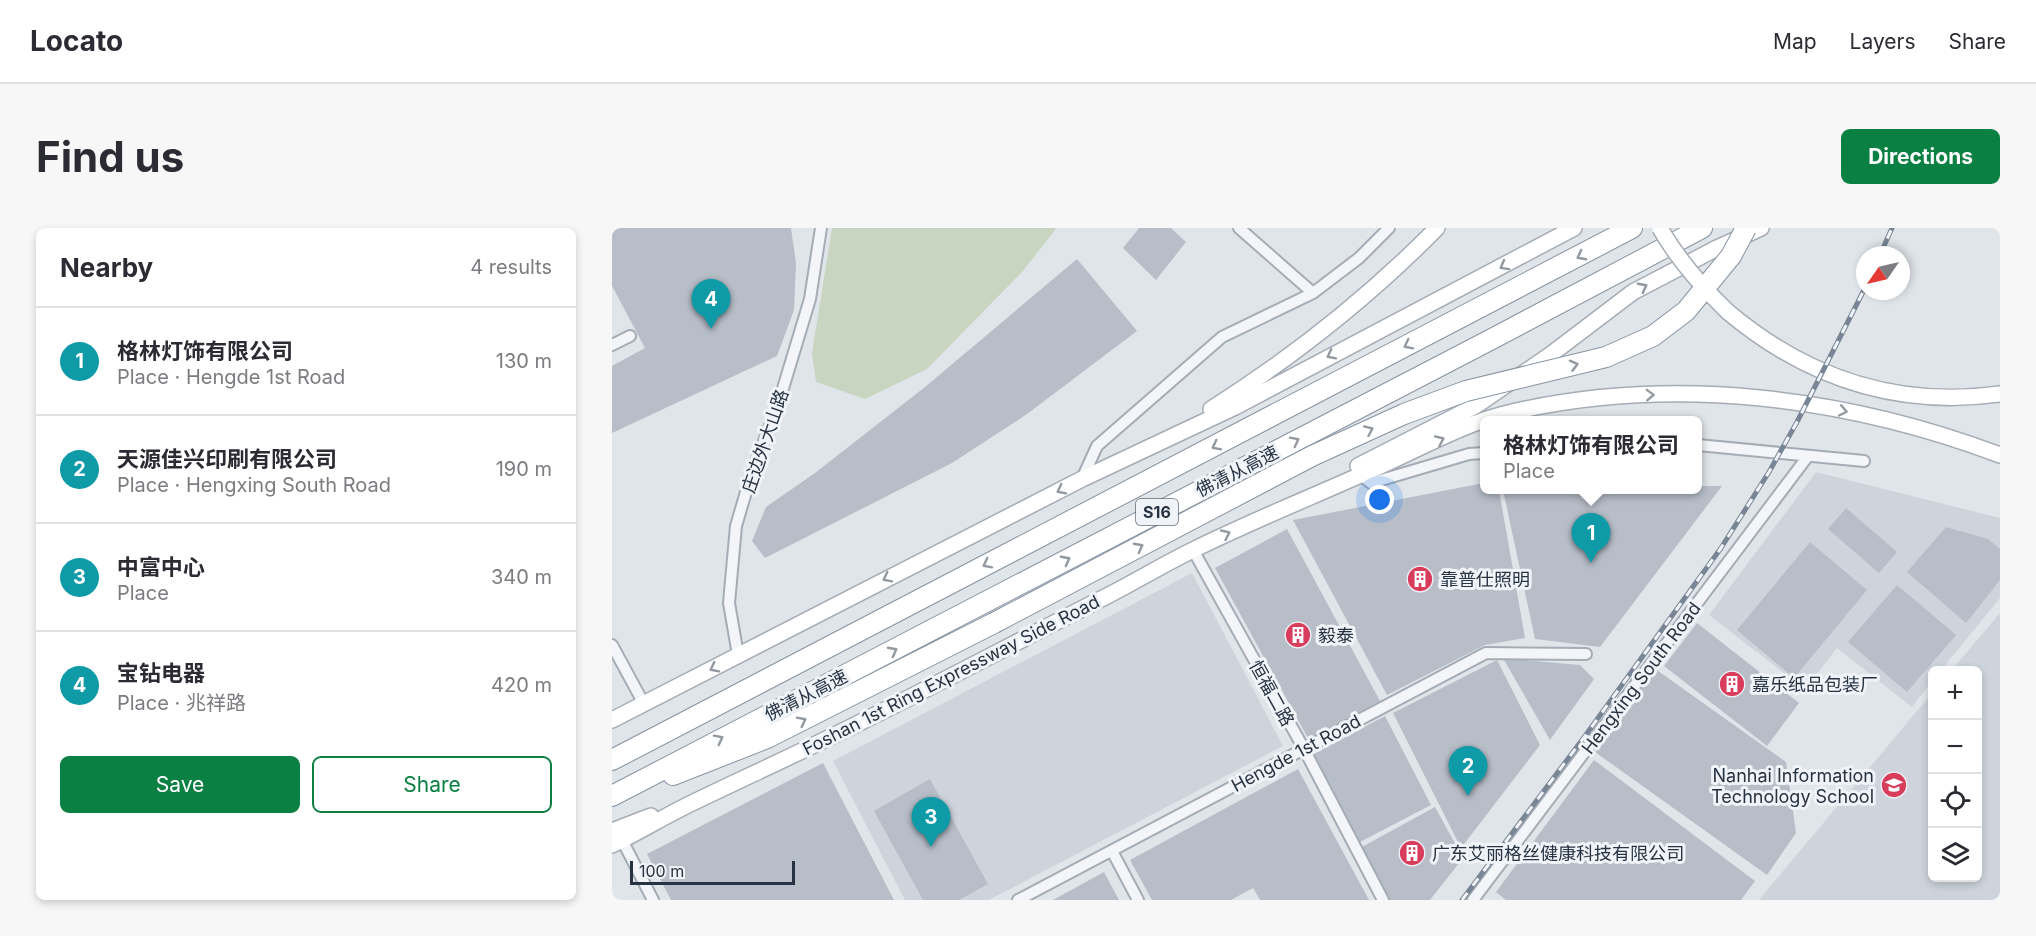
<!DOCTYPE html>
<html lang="en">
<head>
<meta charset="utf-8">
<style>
  body { margin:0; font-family:Inter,"Noto Sans SC",sans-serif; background:#f7f7f7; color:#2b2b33 }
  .controls { position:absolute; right:18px; bottom:18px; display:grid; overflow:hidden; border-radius:9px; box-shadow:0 3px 9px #0003 }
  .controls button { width:54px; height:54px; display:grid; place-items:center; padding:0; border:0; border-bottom:2px solid #e1e1e2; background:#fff; color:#2b2b33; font:30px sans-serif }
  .compass { position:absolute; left:1244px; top:18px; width:54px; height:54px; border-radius:50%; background:#fff; box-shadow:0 3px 9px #0003; rotate:236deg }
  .scale { position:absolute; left:18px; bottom:15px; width:165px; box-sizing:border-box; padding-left:6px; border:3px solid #273343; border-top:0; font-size:16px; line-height:21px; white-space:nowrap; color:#273343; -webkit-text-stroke:4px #f0f3f7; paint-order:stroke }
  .you { position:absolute; left:768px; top:272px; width:21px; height:21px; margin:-15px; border:4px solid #fff; border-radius:50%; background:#1a73e8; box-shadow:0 0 0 9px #1a73e833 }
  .badge { display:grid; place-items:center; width:39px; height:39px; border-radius:50%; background:#0b8043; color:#fff; font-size:20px; font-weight:700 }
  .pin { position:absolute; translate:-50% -50px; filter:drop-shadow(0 2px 3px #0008) }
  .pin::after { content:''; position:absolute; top:32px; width:21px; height:18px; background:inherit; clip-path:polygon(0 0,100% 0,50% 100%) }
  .popup { position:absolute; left:868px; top:188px; width:222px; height:78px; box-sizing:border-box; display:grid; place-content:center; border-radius:9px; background:#fff; filter:drop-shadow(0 2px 4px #0005); font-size:20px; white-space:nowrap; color:#7c7c81 }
  .popup b { font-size:22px; color:#2b2b33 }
  .popup::after { content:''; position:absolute; left:50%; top:100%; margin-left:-12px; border:12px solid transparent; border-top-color:#fff }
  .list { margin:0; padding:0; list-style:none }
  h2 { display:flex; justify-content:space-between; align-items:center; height:78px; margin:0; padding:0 24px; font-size:26px }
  h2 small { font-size:20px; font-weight:400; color:#7c7c81 }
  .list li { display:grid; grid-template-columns:39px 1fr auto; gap:18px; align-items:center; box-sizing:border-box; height:108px; padding:0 24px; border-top:2px solid #e1e1e2 }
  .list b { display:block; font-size:22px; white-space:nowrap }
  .list p { margin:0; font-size:20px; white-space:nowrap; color:#7c7c81 }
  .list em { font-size:20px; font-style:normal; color:#7c7c81 }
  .actions { display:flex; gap:12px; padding:18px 24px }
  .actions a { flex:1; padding:14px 0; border:2px solid #0b8043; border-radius:9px; text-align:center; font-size:21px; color:#0b8043 }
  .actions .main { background:#0b8043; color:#fff }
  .icon { flex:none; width:33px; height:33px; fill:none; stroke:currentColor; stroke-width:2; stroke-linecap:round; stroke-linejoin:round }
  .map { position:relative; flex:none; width:1388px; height:672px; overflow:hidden; border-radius:9px }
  header { display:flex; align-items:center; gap:36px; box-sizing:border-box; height:84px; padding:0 30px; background:#fff; border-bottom:2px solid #e1e1e2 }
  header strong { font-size:28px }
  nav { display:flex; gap:33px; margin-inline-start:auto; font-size:21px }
  .intro { display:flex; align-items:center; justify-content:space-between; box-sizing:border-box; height:144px; padding:0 36px }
  h1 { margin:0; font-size:42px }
  .button { padding:15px 27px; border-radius:9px; background:#0b8043; color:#fff; font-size:21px; font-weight:700 }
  main { display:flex; gap:36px; padding:0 36px }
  aside { flex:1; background:#fff; border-radius:9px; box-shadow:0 3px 9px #0003 }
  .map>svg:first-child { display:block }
  .built { fill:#ced4dc }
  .green { fill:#c7d5c1 }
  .building { fill:#b7bec8 }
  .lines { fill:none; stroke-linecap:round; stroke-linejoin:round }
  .minor-casing { stroke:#a5acb5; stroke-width:14 }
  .secondary-casing { stroke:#a5acb5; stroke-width:18 }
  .motorway-casing { stroke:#8693a2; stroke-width:22 }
  .minor { stroke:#f3f5f8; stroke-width:10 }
  .secondary { stroke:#fff; stroke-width:15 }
  .motorway { stroke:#fff; stroke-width:20 }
  .rail-casing { stroke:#788595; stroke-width:5 }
  .rail { stroke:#f0f3f7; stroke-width:3; stroke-dasharray:9; stroke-linecap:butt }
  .secondary-bridge-casing { stroke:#a5acb5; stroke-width:18; stroke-linecap:butt }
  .motorway-bridge-casing { stroke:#8693a2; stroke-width:22; stroke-linecap:butt }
  .secondary-bridge { stroke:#fff; stroke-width:15 }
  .motorway-bridge { stroke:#fff; stroke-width:20 }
  .oneway { stroke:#9399a1 }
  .labels { text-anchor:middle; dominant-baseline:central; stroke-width:6; stroke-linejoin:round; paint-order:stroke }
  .shield { fill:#f0f3f7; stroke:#636d79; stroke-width:1.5 }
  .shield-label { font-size:16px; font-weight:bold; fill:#273343 }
  .street-label { font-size:18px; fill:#273343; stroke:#f0f3f7 }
  .poi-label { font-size:18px; fill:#273343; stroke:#f0f3f7; text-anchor:start }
</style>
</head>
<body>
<header>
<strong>Locato</strong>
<nav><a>Map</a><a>Layers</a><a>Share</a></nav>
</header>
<div class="intro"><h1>Find us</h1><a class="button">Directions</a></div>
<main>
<aside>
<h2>Nearby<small>4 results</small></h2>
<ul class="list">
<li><span class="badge" style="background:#0f9aa8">1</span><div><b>格林灯饰有限公司</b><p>Place · Hengde 1st Road</p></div><em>130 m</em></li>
<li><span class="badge" style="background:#0f9aa8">2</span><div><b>天源佳兴印刷有限公司</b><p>Place · Hengxing South Road</p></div><em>190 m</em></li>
<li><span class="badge" style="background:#0f9aa8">3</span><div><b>中富中心</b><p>Place</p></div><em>340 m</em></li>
<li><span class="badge" style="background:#0f9aa8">4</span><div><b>宝钻电器</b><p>Place · 兆祥路</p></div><em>420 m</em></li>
</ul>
<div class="actions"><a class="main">Save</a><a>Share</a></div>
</aside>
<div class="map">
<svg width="1388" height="672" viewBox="0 0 1388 672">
  <rect width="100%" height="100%" fill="#e0e5ea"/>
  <!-- built -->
  <path class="built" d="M1204,244L1388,290V370L1329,442H1320V453L1300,479L1225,420L1193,461L1097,387Z
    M580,345L671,518L377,672H293L221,533Z
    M1388,385V672H1147L1320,465V650H1366V442H1340Z"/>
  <!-- green -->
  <path class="green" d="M220,0H443L444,1L410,44L315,141L253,171L204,154L200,125Z"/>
  <!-- building -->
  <path class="building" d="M0,0H179L184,35L182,82L165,128L0,205V138L33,120L0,58Z
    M527,0H559L574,14L544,52L511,20Z
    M465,31L525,103L415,186L340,235L153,330L140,313L154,279L203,245L313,159Z
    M872,255V262H887L913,410L873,417L775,467L681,292Z
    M1086,258H1110L988,419L923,411L891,262H1086Z
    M1234,280L1285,324L1267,345L1216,301Z
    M1334,299L1376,311L1388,321V352L1354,395L1295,344Z
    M675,301L768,473L697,512L603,340Z
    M1198,314L1255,362L1182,450L1125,402Z
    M1285,357L1344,407L1295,464L1236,414Z
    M1085,395L1187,475L1155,518L1052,438Z
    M891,430L968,437L982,451L938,512Z
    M885,432L928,517L849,620L781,485Z
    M1042,440L1174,534L1184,605L1155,647L983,524Z
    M773,488L819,577L748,614L702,526Z
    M982,532L1143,653L1129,672H894L884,664Z
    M211,535L282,672H59L35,626Z
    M686,541L757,672H648L641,660L619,672H540L518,632Z
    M318,551L376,656L347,672H311L262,583Z
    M823,579L851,630L818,672H777L748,620Z
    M492,644L507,672H441Z"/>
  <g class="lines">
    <!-- minor casing -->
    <g class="minor-casing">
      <path id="minor" d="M627,0L701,65
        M0,117L18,108
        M1086,217L1252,233
        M749,247L759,255L857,226L872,225
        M470,251L485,218L610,109L701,65L747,30L777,0
        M581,322L692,521L771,672
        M0,417L32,476
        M126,427L117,375L124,298L139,247L166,177L198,71L209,0
        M10,612L41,672
        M500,623L526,672
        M406,672L874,425L974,426
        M861,672L1196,228"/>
    </g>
    <!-- secondary casing -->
    <g class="secondary-casing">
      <path id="secondary" d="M1116,84C1196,151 1285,180 1388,166
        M599,181C681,129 757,69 825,0
        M746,238L865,177L938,127L1021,64L1105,20L1149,0
        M0,492L470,251L623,179L962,0
        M0,603L39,588
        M0,617C27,604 53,588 80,575C134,549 189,524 243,497C328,455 412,410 497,367C526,352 554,335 583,321C642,292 702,268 762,241C807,221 852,195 900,184C1062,147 1234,169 1388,227"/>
    </g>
    <!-- motorway casing -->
    <g class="motorway-casing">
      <path id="motorway" d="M0,532L1020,0
        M61,547L155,510L382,395
        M0,568L878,112L1090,0"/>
    </g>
    <!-- minor -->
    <use href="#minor" class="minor"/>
    <!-- secondary -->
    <use href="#secondary" class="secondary"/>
    <!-- motorway -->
    <use href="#motorway" class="motorway"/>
    <!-- rail casing -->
    <g class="rail-casing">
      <path id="rail" d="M1268,27L1280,0
        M850,672L973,508L1109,320L1157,244L1185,194L1253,60"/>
    </g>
    <!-- rail -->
    <use href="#rail" class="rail"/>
    <!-- secondary-bridge casing -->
    <g class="secondary-bridge-casing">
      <path id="secondary-bridge" d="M1048,0C1066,32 1090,59 1116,84"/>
    </g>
    <!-- motorway-bridge casing -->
    <g class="motorway-bridge-casing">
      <path id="motorway-bridge" d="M382,395L700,228L792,186L854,163L994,129L1041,108L1074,83L1119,28L1134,0"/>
    </g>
    <!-- secondary-bridge -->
    <use href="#secondary-bridge" class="secondary-bridge"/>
    <!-- motorway-bridge -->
    <use href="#motorway-bridge" class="motorway-bridge"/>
  </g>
  <!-- one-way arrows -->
  <defs><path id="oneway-chevron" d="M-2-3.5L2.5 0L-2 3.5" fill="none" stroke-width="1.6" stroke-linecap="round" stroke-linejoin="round" transform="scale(1.5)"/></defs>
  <g class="oneway">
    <use href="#oneway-chevron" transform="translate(969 28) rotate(152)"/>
    <use href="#oneway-chevron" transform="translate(892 38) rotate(151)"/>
    <use href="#oneway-chevron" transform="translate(1031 59) rotate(-28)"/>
    <use href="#oneway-chevron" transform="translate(796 117) rotate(153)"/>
    <use href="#oneway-chevron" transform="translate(719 127) rotate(153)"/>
    <use href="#oneway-chevron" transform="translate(962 137) rotate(-14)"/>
    <use href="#oneway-chevron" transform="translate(1038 167) rotate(-2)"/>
    <use href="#oneway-chevron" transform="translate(1231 183) rotate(12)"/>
    <use href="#oneway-chevron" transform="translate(757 202) rotate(-24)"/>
    <use href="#oneway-chevron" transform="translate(828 212) rotate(-24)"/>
    <use href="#oneway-chevron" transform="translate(683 213) rotate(-27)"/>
    <use href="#oneway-chevron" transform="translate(604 218) rotate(153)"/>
    <use href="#oneway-chevron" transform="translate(449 262) rotate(153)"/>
    <use href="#oneway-chevron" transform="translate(614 306) rotate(-25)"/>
    <use href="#oneway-chevron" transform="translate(527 319) rotate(-28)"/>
    <use href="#oneway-chevron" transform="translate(454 332) rotate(-28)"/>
    <use href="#oneway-chevron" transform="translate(375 336) rotate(153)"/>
    <use href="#oneway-chevron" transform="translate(275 350) rotate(153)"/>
    <use href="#oneway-chevron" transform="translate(281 423) rotate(-28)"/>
    <use href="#oneway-chevron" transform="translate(102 440) rotate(153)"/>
    <use href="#oneway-chevron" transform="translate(190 493) rotate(-27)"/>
    <use href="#oneway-chevron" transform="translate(107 511) rotate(-27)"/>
  </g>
  <!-- icons -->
  <defs>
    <g id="building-disc" transform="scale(1.35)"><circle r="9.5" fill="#d83d5c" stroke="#f0f3f7"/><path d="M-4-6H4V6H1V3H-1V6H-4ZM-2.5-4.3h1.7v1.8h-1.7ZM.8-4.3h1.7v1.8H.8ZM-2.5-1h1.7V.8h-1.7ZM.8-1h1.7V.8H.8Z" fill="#fff"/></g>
    <g id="school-disc" transform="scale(1.35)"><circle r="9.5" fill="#d83d5c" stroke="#f0f3f7"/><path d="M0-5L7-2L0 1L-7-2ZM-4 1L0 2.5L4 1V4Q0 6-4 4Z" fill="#fff"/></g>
  </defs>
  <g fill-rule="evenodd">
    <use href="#building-disc" x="808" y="351"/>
    <use href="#building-disc" x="686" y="407"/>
    <use href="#building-disc" x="1120" y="456"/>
    <use href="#school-disc" x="1282" y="557"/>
    <use href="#building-disc" x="800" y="625"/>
  </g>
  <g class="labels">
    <!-- shield labels -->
    <rect class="shield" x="524" y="271" width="42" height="26" rx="4.5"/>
    <g class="shield-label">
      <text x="545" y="284">S16</text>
    </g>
    <!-- street labels -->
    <g class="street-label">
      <text transform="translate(153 213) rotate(-71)">庄边外大山路</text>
      <text transform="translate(625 243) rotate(-27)">佛清从高速</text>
      <text transform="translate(339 447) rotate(-27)">Foshan 1st Ring Expressway Side Road</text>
      <text transform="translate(1029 450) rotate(-53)">Hengxing South Road</text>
      <text transform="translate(660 465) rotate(61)">恒福二路</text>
      <text transform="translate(194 467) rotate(-27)">佛清从高速</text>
      <text transform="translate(684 525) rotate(-28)">Hengde 1st Road</text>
    </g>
    <!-- poi labels -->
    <g class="poi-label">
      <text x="828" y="351">靠普仕照明</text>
      <text x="706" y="407">毅泰</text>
      <text x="1140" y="456">嘉乐纸品包装厂</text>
      <text x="1262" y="547" text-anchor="end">Nanhai Information<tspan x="1262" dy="21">Technology School</tspan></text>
      <text x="820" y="625">广东艾丽格丝健康科技有限公司</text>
    </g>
  </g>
</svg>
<div class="controls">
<button>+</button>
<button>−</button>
<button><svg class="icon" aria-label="locate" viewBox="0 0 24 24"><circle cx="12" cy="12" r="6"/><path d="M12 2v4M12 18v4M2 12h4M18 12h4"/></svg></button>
<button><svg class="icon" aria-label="layers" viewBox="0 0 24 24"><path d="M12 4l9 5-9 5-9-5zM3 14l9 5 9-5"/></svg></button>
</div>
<svg class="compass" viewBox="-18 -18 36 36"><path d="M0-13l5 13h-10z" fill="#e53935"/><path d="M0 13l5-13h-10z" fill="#7c7c81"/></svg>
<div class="scale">100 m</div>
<div class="you"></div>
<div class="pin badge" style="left:979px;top:335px;background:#0f9aa8">1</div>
<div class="popup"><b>格林灯饰有限公司</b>Place</div>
<div class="pin badge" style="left:856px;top:568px;background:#0f9aa8">2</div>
<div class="pin badge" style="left:319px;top:619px;background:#0f9aa8">3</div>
<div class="pin badge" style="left:99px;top:101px;background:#0f9aa8">4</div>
</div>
</main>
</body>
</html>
